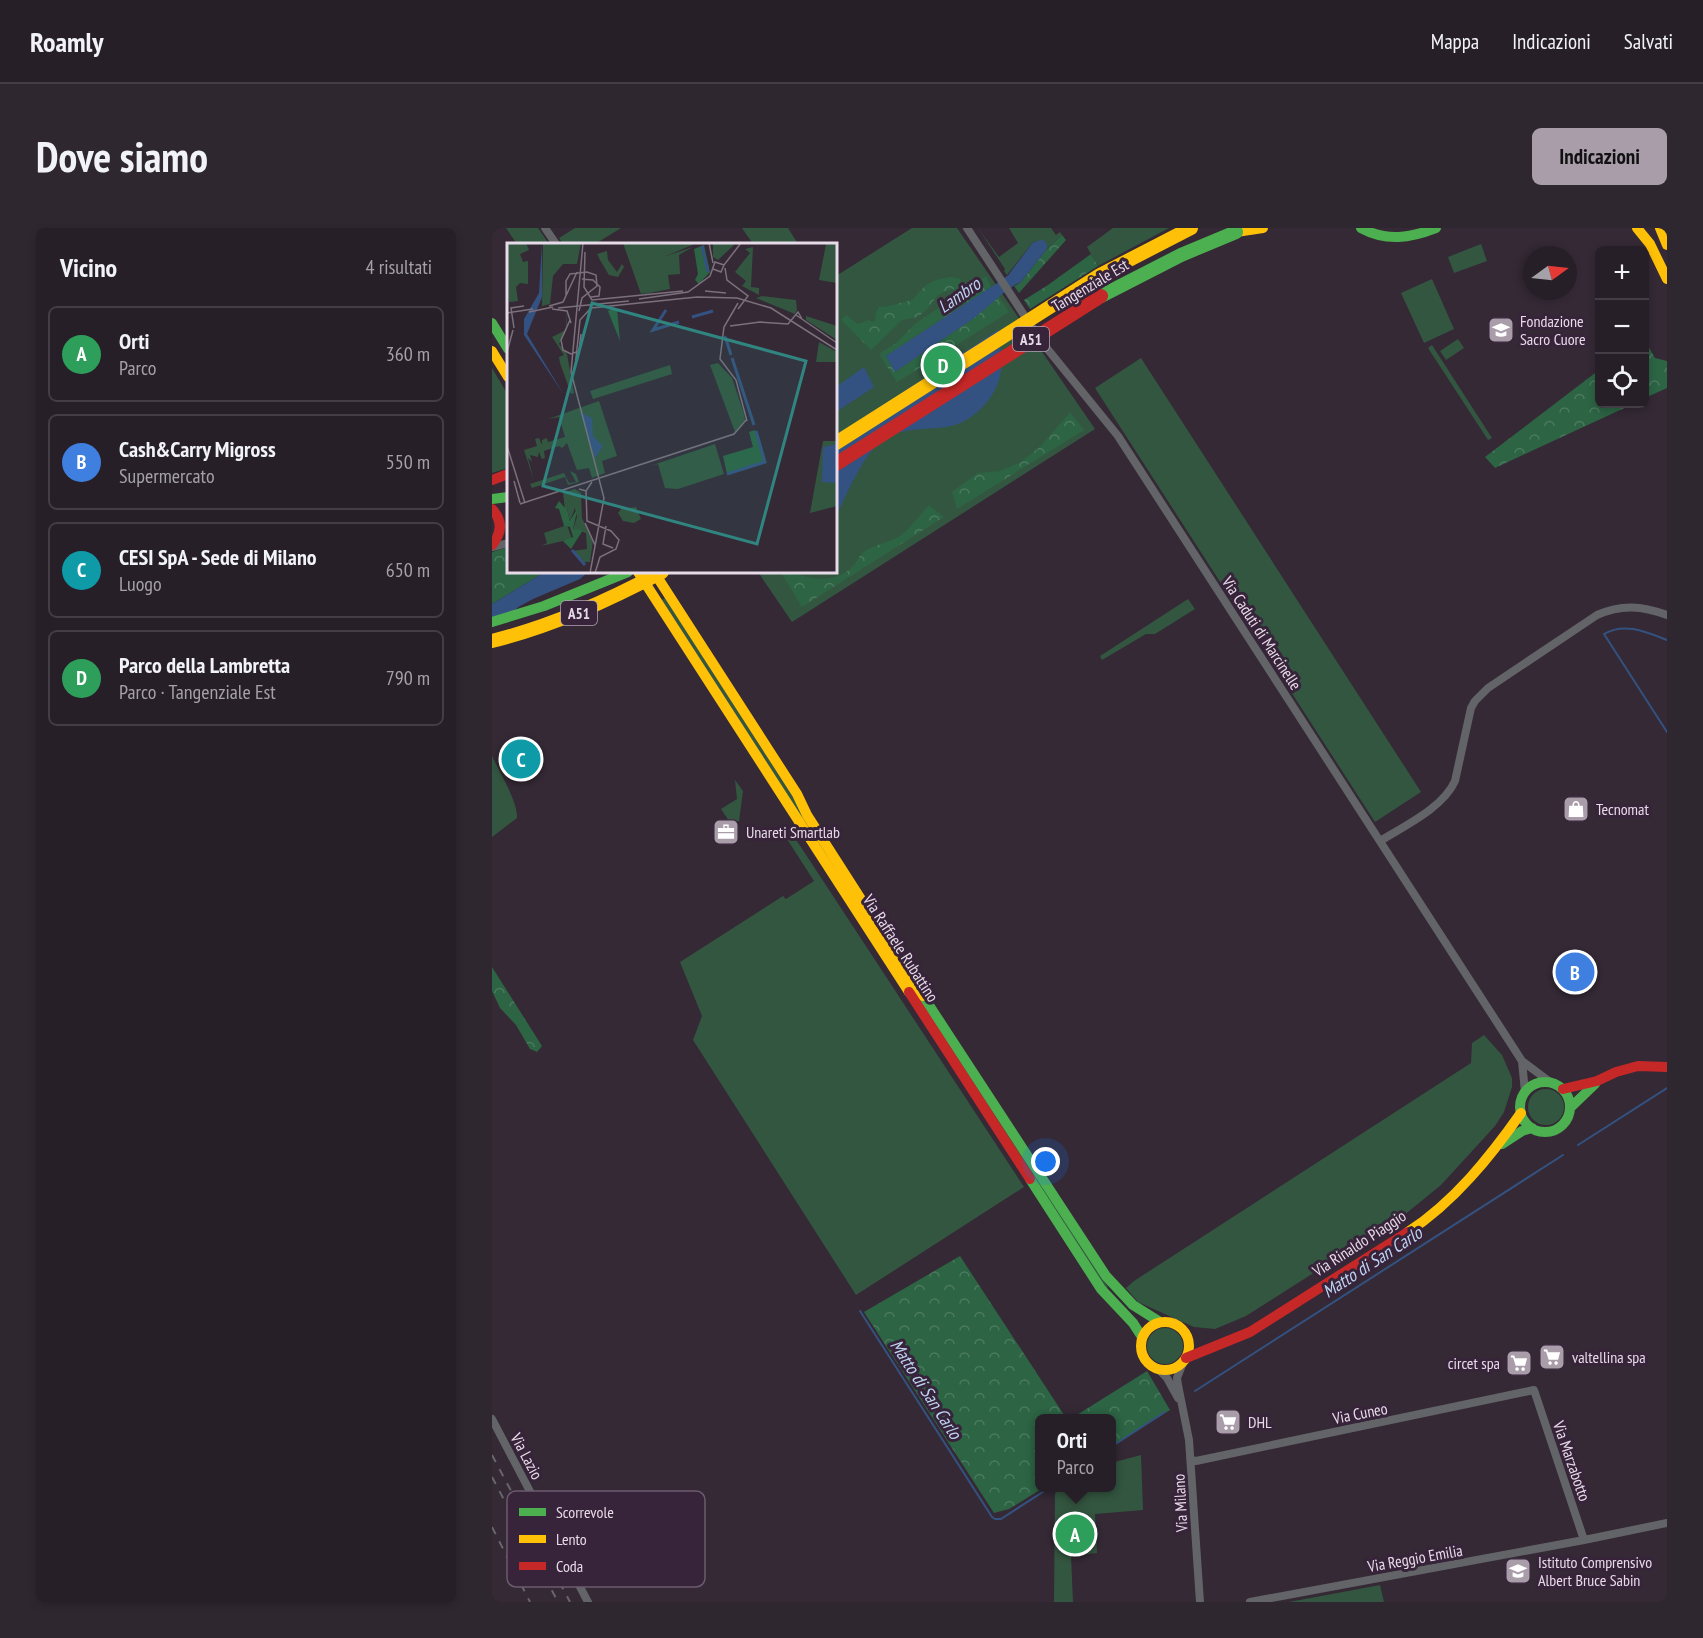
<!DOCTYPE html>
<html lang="it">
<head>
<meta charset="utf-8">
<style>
  body { margin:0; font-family:"PT Sans Narrow",sans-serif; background:#2f2730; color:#f1f3f6 }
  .controls { position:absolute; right:18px; top:18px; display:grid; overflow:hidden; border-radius:9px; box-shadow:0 3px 9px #0003 }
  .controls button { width:54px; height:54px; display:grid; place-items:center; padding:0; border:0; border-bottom:2px solid #433d45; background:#271f28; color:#f1f3f6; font:30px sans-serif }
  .compass { position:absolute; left:1031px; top:18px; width:54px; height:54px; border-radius:50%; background:#271f28; box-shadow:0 3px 9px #0003; rotate:75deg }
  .you { position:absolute; left:554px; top:934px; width:21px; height:21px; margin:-15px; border:4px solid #fff; border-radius:50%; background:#1a73e8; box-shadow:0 0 0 9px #1a73e833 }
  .badge { display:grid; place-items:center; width:39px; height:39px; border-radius:50%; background:#a99daa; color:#fff; font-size:20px; font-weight:700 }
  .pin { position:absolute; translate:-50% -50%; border:3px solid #fff; box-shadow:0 2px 6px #0006 }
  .popup { position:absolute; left:543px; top:1186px; width:81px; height:78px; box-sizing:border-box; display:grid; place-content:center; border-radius:9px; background:#271f28; filter:drop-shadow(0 2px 4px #0005); font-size:20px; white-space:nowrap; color:#a4a2a8 }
  .popup b { font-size:22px; color:#f1f3f6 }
  .popup::after { content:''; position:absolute; left:50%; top:100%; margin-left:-12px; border:12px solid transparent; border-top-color:#271f28 }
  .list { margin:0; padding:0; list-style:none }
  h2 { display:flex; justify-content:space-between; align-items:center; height:78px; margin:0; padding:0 24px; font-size:26px }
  h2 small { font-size:20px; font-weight:400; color:#a4a2a8 }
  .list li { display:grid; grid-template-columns:39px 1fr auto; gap:18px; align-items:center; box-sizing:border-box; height:96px; margin:0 12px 12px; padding:0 12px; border:2px solid #433d45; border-radius:9px }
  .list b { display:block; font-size:22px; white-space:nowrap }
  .list p { margin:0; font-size:20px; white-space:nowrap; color:#a4a2a8 }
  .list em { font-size:20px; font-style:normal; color:#a4a2a8 }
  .icon { flex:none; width:33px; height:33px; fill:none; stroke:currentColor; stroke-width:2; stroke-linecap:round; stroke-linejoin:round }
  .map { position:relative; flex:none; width:1175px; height:1374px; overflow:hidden; border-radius:9px }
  header { display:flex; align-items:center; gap:36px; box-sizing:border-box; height:84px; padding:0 30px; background:#271f28; border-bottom:2px solid #433d45 }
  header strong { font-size:28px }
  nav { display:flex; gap:33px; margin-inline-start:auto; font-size:21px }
  .intro { display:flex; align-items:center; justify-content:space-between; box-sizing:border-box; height:144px; padding:0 36px }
  h1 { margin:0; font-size:42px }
  .button { padding:15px 27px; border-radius:9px; background:#a99daa; color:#111; font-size:21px; font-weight:700 }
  main { display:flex; gap:36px; padding:0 36px }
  aside { flex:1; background:#271f28; border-radius:9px; box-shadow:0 3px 9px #0003 }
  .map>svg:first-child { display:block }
  .green { fill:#335640 }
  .forest { fill:url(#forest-crowns) }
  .water { fill:#345281 }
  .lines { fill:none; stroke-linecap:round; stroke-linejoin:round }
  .stream { stroke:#345281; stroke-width:2 }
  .river { stroke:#345281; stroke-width:12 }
  .street { stroke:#626468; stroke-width:8 }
  .fast { stroke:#4caf50; stroke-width:10 }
  .slow { stroke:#ffc107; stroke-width:10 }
  .jam { stroke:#c62828; stroke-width:10 }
  .rail { stroke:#68656b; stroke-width:2; stroke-dasharray:8 8; stroke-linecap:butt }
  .fast-bridge { stroke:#4caf50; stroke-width:14 }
  .slow-bridge { stroke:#ffc107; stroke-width:14 }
  .jam-bridge { stroke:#c62828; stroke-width:14 }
  .labels { text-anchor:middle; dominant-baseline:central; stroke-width:6; stroke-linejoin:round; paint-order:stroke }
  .shield { fill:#37243a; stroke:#b3a4b4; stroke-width:1.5 }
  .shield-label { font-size:15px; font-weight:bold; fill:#e8dbe9 }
  .street-label { font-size:16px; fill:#e8dbe9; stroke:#37243a }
  .poi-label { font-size:16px; fill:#e8dbe9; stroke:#37243a; text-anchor:start }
  .water-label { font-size:18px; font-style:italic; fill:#bed3f2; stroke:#37243a }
  .inset-river { fill:none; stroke:#345281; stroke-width:3 }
  .inset-road { fill:none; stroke:#7c707d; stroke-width:1.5 }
  .view { fill:#308580; fill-opacity:0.15; stroke:#308580; stroke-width:3 }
  .inset-edge { fill:none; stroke:#e8dbe9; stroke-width:3 }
  .key { fill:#37243a; stroke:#6c5b6f; stroke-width:1.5 }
  .key-label { font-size:16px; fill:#e8dbe9 }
</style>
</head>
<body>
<header>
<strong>Roamly</strong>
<nav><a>Mappa</a><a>Indicazioni</a><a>Salvati</a></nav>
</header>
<div class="intro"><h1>Dove siamo</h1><a class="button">Indicazioni</a></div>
<main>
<aside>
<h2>Vicino<small>4 risultati</small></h2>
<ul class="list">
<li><span class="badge" style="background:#2e9e5b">A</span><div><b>Orti</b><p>Parco</p></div><em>360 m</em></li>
<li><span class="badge" style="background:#3f7fe0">B</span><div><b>Cash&amp;Carry Migross</b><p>Supermercato</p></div><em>550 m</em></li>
<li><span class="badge" style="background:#0f9aa8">C</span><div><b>CESI SpA - Sede di Milano</b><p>Luogo</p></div><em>650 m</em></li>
<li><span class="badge" style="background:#2e9e5b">D</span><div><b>Parco della Lambretta</b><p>Parco · Tangenziale Est</p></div><em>790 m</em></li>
</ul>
</aside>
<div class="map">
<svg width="1175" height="1374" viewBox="0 0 1175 1374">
  <defs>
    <pattern id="forest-crowns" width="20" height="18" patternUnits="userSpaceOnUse" patternTransform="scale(1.5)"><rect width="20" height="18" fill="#2c6444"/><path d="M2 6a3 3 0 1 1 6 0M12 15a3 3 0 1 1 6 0" fill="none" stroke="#4b7a5f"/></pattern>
  </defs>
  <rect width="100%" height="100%" fill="#342935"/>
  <!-- green -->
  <path class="green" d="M14,0H46L57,16H25Z
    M83,0H129L103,16H71L67,10Z
    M250,0H296L306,16H261Z
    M420,0H465L603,201L300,394L266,344H344V48Z
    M486,0L507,29L526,15L517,0H559L564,7L568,4L570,7L554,22L542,13L515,47L512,43L513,41Z
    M621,0H677L606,38L595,19Z
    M989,16L995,33L962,45L956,29Z
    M940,51L962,101L932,115L909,65Z
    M966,111L972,120L954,132L948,123Z
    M940,117L1000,210L996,212L936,120Z
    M649,130L929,564L883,594L603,160Z
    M0,140L16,167V240L0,245Z
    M173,370L616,1059L613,1061L170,372Z
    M696,371L703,381L663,406H654L610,432L608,428Z
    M0,528C8,545 26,574 25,590L0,609Z
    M243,552L251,563L247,593L242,595L246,596L245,605L229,581L245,571Z
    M301,607L532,959L364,1067L201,812L210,788L188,734L291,668L294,671L322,653L295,611Z
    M992,807L1010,827L1020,850V859L1012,884L1003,898L949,957L911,988L754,1088L723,1101L702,1099L646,1074L634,1060L642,1053L979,835L980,815Z
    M1036 879a18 18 0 1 1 36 0a18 18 0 1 1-36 0Z
    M655 1118a18 18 0 1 1 36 0a18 18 0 1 1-36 0Z
    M649,1227L651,1282L603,1286L605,1325L579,1328L581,1374H562L563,1265L571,1260H619V1235Z
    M888,1357L892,1374H797Z"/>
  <!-- forest -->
  <path class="forest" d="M570,7L574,12L527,65L522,58L528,55L554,22Z
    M599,26L606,38L538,81L532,72L556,57Z
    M494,48L499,59L394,128L403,144L482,90L507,69L517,84L405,154L387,126L404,115L424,95Z
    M459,49L469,51L468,60L454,63L445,68L436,80L426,89L410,92L379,122L349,92L354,87L366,96L377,92L381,94L383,93L384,84L387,79C399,79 409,74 421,72C433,55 440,52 459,49Z
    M1152,111L1163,130L1175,133V160L1153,170Z
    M1107,142L1108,176H1141L1003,240L993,229Z
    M578,184L592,202L465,281L460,264L486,245L508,243L529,234L549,218Z
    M437,277L452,289L310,379L290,346L301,344C320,353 346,355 362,337C366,332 367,327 373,323C383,316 397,315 408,308C419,300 428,287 437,277Z
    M16,319V344H53L0,376V324Z
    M0,739L50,818L45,824L38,821L24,797L8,780L0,763Z
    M468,1028L574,1190H547V1260H551L517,1281L502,1285L372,1084Z
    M655,1143L678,1182L619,1218V1190H580Z"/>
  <!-- water -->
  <path class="water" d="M542,13L554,22L528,55L524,56L517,46Z
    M499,59L507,69L482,90L403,144L394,128Z
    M506,102C507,115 511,130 509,143C506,167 483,193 459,198C439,202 415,199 396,209C372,221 356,265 344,288V208Z
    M372,139L382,159L344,184V159Z
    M53,344H96L88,351L41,371L28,378L0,399V376Z"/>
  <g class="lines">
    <!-- stream -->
    <path class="stream" d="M1175,412C1154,404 1133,394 1112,406L1175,504
      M1086,917L1175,860
      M368,1083L500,1289L503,1291H509L557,1260
      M703,1163L1071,927
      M619,1219L673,1184"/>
    <!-- river -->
    <path class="river" d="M489,74L521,51L549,18"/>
    <!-- street -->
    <path class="street" d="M53,0L64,16
      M475,0L549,113L626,208L1030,833L1058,854
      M1,319L16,315
      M888,613C912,598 951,580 963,553L979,480L983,473L996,460L1105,387C1130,376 1150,378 1175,387
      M1030,833L1033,864
      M690,1137L685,1150L686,1157L697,1212L708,1374
      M667,1142L675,1150L686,1170
      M0,1191L96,1374
      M699,1232L704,1233L1042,1162L1092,1312
      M758,1374L1092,1312L1175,1295"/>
    <!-- fast -->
    <path class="fast" d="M869,0C895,14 918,10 944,0
      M0,95L16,121
      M0,271L16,269
      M0,394L52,378L136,344
      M431,768L614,1048L641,1077L668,1094
      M1028 879a25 25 0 1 1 50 0a25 25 0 1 1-50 0Z
      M1078,880L1103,856
      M1010,916L1030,903L1040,900
      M538,951L609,1061L641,1095L650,1109"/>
    <!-- slow -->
    <path class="slow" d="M1145,0L1158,16L1175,51
      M1168,0L1175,17
      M744,4L771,0
      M0,123L16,149
      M146,344L417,764
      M162,344L305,566L315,587L431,768
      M916,1004C962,974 998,929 1029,885
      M649 1118a24 24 0 1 1 48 0a24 24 0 1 1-48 0Z"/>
    <!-- jam -->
    <path class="jam" d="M0,252L16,246
      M0,281C11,293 10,305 0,317
      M417,764L538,951
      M1071,861L1105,853L1124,844L1146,838L1175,839
      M694,1130L758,1104L916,1004"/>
    <!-- rail -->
    <path class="rail" d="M0,1227L78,1374
      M0,1249L66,1374
      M0,1299L38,1374"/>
    <!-- fast-bridge -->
    <path class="fast-bridge" d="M609,68L689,27L744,4"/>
    <!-- slow-bridge -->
    <path class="slow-bridge" d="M344,215L608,47L699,0
      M0,413C60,398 115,373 170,344"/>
    <!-- jam-bridge -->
    <path class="jam-bridge" d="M344,236L609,68"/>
  </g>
  <!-- icons -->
  <defs>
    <g id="school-square" transform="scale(1.35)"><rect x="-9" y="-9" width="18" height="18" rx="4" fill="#a99daa" stroke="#37243a"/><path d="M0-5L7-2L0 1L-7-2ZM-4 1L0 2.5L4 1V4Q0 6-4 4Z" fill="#fff"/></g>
    <g id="shop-square" transform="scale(1.35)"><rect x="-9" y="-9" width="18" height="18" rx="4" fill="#a99daa" stroke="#37243a"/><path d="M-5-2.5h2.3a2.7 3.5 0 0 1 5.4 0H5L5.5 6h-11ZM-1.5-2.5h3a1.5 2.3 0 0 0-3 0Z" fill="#fff"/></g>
    <g id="office-square" transform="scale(1.35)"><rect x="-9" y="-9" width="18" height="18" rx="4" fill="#a99daa" stroke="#37243a"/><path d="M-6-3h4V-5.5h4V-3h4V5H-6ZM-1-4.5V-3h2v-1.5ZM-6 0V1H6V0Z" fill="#fff"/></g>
    <g id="supermarket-square" transform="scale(1.35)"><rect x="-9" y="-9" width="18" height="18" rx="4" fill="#a99daa" stroke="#37243a"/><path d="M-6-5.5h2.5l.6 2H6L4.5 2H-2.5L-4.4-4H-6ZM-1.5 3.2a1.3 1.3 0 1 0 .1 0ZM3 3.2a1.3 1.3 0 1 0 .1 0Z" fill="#fff"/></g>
  </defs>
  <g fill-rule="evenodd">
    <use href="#school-square" x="1009" y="102"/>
    <use href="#shop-square" x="1084" y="581"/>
    <use href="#office-square" x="234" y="604"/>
    <use href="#supermarket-square" x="1060" y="1129"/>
    <use href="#supermarket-square" x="1027" y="1135"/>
    <use href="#supermarket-square" x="736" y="1194"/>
    <use href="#school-square" x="1026" y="1343"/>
  </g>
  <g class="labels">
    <!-- shield labels -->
    <g class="shield">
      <rect x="521" y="99" width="36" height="24" rx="4.5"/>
      <rect x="69" y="373" width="36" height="24" rx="4.5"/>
    </g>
    <g class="shield-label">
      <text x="539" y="111">A51</text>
      <text x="87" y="385">A51</text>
    </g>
    <!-- street labels -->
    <g class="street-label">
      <text transform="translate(598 57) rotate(-31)">Tangenziale Est</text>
      <text transform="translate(770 405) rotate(57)">Via Caduti di Marcinelle</text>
      <text transform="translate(409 720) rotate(57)">Via Raffaele Rubattino</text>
      <text transform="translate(867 1015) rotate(-33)">Via Rinaldo Piaggio</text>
      <text transform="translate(868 1185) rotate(-11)">Via Cuneo</text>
      <text transform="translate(35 1228) rotate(62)">Via Lazio</text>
      <text transform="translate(1080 1233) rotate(71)">Via Marzabotto</text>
      <text transform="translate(688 1275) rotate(-93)">Via Milano</text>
      <text transform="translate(923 1330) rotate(-10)">Via Reggio Emilia</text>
    </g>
    <!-- poi labels -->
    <g class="poi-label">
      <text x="1028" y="93">Fondazione<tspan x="1028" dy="18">Sacro Cuore</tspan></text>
      <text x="1104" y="581">Tecnomat</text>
      <text x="254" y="604">Unareti Smartlab</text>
      <text x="1080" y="1129">valtellina spa</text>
      <text x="1008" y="1135" text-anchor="end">circet spa</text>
      <text x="756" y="1194">DHL</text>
      <text x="1046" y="1334">Istituto Comprensivo<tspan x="1046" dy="18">Albert Bruce Sabin</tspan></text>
    </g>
    <!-- water labels -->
    <g class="water-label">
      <text transform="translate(467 67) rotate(-35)">Lambro</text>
      <text transform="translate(880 1034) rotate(-33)">Matto di San Carlo</text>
      <text transform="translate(434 1161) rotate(57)">Matto di San Carlo</text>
    </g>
  </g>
  <!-- overview -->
  <g transform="translate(15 15)">
    <rect width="330" height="330" fill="#342935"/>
    <path d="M0,0H19L22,7L13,11L16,19L21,18V41L13,40L9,44L11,58L2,59ZM36,0H74L70,21H56L46,33L43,61L35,63ZM206,0H226L227,2L211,17L206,14ZM330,0V40L312,37L319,1ZM186,4L172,12L173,31L161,32L163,46L137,51L159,13ZM246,4L244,44L252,45V52L235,43L239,38L228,29L243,10L238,6ZM100,8L101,17L110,29L115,21L117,24L111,34L102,32L93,17L90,11ZM255,53L289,57L290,67L288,71L249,55ZM59,67L60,86L52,101L60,111L67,150L64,151L53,120L52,114L57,112L45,94L59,87ZM299,73L330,83V97L299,77ZM312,99L330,109V119H309ZM211,120L225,135L237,171L238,177L228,189L203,122ZM163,122L165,131L86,156L83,148ZM92,158L110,213L95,218L98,230L85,235L82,225L70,227L60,200L55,205L52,203L37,208L38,215L35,216L32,209L31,214L23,212L25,219L21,215L27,238L17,207L30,203L28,196L32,195L35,202V197L40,195L41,199L58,194L52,174L41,176ZM316,198H330V263L303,270ZM208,201L217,231L171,246L158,245L151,221L143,223ZM63,228L69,231L72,239L61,242L58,234L25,245L23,241L57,230L62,240L69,239ZM68,246L74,250L75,275L86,298L83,319H77L65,308L80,306L79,290L66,286L70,274L68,265L63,278L56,250ZM129,264L134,276L127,280L116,278L111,270L114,266ZM60,282L65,296L34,303L40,300L37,290Z" fill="#335640"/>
    <path d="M197,2L203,29L192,41L188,37L191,31L187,6ZM106,65L110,66L113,98L101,68ZM248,187L257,219L220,231L216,213L246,204L242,189ZM56,250L63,278L71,264L66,286L76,287L64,306L56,298L66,294L63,284L57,283L52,266L48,265L52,258L58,265Z" fill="#2c6444"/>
    <path d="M190,0L159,13L161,43L134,51L116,0Z" fill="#335640"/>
    <path d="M35,0V54L20,91L57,152L17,92V76L32,50ZM73,169L85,175L86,193L96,203L88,215ZM330,201V240L315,239L316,204Z" fill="#345281"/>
    <path class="inset-river" d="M195,3L201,29M159,67L146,87L172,79M185,74L206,68M218,93L224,112M225,115L247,182M220,231L258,219L249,188M65,307L78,322"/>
    <path class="inset-road" d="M76,0L64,129L97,255L83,330M202,0L206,20M78,9L77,44L85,57L176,48M217,22L234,0M218,25L220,37L241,53L231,66M75,36L86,37L93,44L92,53L84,54M198,48L219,50M59,52V38L63,31L80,29L89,32L90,43L75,55L72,68M132,56L181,49L203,33L208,19L217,22L214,29L206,26M231,60L217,84L213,116L229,137L240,178M42,63L56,59L70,29M51,65L122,58M45,66L60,68L64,80M22,69L46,64M0,70L26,66M289,72L330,100M63,77L54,97L56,107L64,111L72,108L74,91M223,83L253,79L281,81L291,69L295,76M7,85L4,65L17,63M0,109L6,87M68,125L73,77L84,65L190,54L230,55L264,65L330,107M0,203L18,260M7,238L13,260M72,246L79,248L85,239M79,248L80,278L104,288L112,297L109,306L93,314L88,330M13,261L227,191L240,176M78,280L88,302M99,283L96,301L106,305"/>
    <path class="view" d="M85,60L299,118L250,301L36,243Z"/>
    <rect width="330" height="330" class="inset-edge"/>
  </g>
  <!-- legend -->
  <rect x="15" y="1263" width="198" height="96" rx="9" class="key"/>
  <rect x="27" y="1280" width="27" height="8" fill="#4caf50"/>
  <rect x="27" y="1307" width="27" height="8" fill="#ffc107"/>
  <rect x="27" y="1334" width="27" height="8" fill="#c62828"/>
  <g class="key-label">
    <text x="64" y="1290">Scorrevole</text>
    <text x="64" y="1317">Lento</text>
    <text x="64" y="1344">Coda</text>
  </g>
</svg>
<div class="controls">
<button>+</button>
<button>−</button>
<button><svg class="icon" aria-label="locate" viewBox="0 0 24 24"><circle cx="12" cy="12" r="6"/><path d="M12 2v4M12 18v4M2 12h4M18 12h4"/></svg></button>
</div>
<svg class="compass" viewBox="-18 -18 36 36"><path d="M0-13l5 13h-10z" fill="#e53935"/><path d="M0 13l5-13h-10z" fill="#a4a2a8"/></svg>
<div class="you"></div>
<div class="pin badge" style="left:583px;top:1306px;background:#2e9e5b">A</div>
<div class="popup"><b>Orti</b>Parco</div>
<div class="pin badge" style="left:1083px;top:744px;background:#3f7fe0">B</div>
<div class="pin badge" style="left:29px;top:531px;background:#0f9aa8">C</div>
<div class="pin badge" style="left:451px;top:137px;background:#2e9e5b">D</div>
</div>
</main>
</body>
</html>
